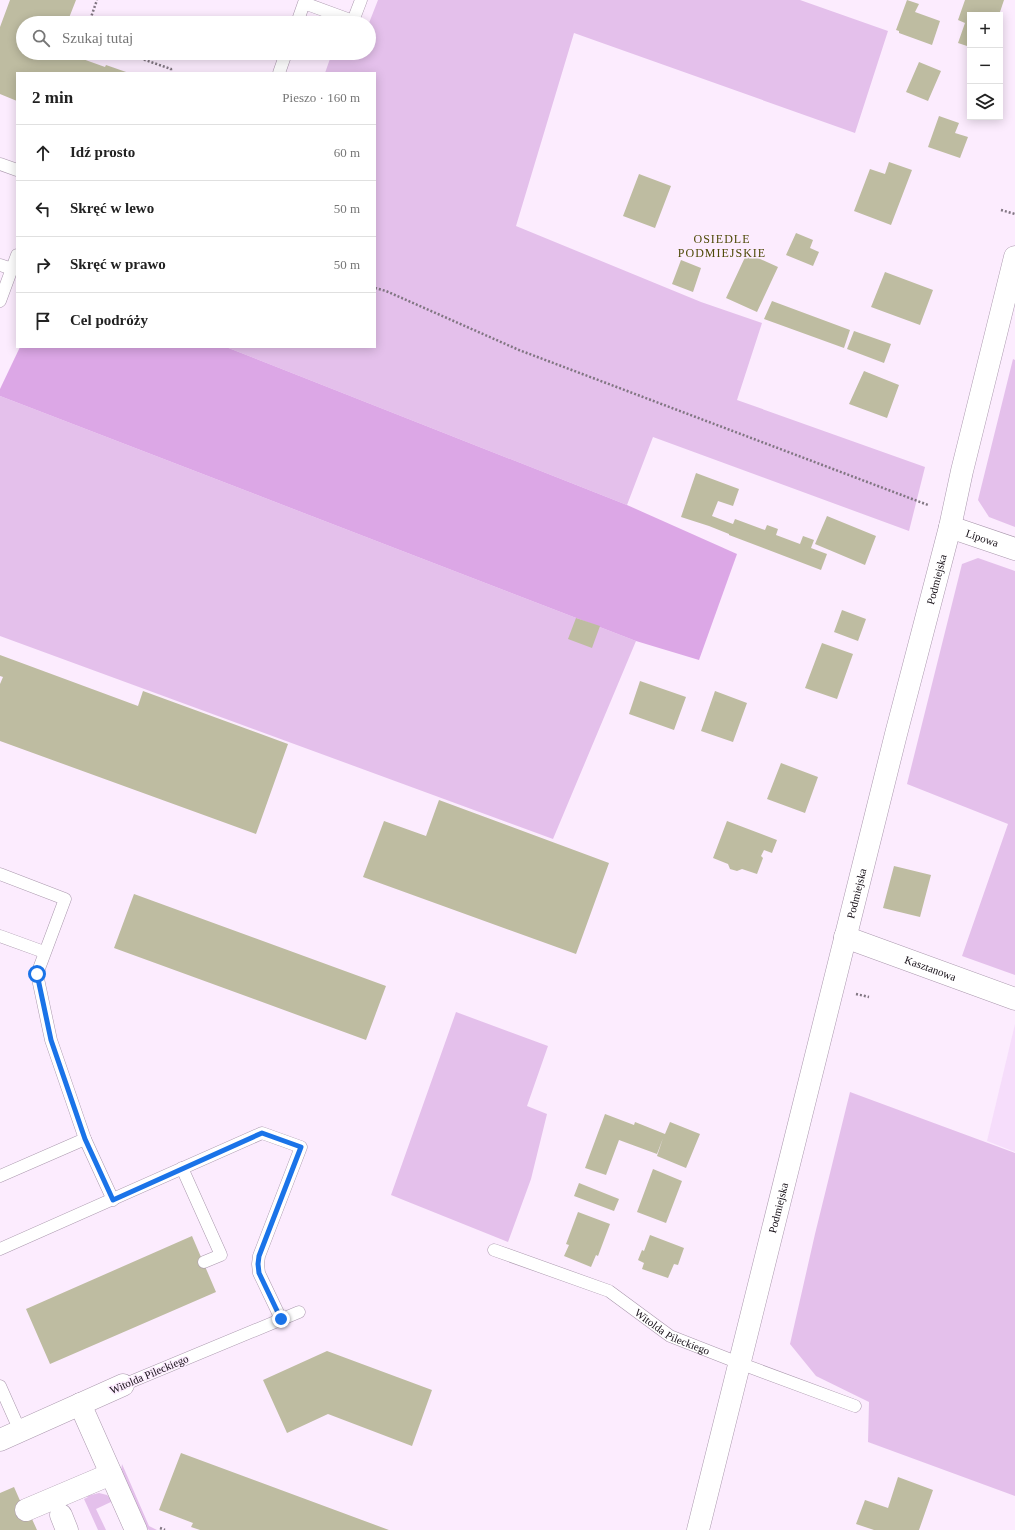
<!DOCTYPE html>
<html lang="pl">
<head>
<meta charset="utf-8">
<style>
  body { margin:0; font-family:Georgia,serif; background:#f2f2f2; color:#222 }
  .controls { position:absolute; right:12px; top:12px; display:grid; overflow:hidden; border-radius:0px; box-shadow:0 2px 10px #0003 }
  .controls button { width:36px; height:36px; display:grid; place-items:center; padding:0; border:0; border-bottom:1px solid #e0e0e0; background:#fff; color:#222; font:20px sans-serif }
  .stop { position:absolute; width:12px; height:12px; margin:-9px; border:3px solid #1a73e8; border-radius:50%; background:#fff }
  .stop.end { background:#1a73e8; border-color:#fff; box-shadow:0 1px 4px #0008 }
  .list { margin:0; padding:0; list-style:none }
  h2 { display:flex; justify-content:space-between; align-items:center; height:52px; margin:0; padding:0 16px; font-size:17px }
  h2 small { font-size:13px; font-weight:400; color:#767676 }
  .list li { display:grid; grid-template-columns:26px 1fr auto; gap:12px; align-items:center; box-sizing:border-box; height:56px; padding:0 16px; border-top:1px solid #e0e0e0 }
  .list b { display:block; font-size:15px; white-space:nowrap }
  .list em { font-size:13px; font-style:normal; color:#767676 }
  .icon { flex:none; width:22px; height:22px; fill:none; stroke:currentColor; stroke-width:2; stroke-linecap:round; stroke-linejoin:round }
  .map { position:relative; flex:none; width:1015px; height:1530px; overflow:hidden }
  .search { position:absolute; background:#fff; box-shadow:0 2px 10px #0003; left:16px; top:16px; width:360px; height:44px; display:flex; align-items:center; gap:10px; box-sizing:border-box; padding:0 14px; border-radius:22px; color:#767676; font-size:15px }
  .panel { position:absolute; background:#fff; box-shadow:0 2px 10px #0003; left:16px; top:72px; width:360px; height:276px; border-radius:0px }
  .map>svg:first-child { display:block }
  .built { fill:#f6ddfb }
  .green { fill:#e4c0eb }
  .forest { fill:#dca7e6 }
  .building { fill:#bebca1 }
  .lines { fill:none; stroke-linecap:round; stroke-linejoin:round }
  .lane-casing { stroke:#aa98ad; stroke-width:13 }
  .street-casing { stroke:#aa98ad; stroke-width:23 }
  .path { stroke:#817682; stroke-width:2.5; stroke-dasharray:2 2; stroke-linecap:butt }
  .lane { stroke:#fff; stroke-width:12 }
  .street { stroke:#fff; stroke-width:22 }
  .route { stroke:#1a73e8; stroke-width:5 }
  .labels { text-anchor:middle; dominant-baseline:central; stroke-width:3; stroke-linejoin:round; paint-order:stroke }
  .street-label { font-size:11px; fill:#140d15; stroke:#fcecfe }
  .neighbourhood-label { font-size:12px; letter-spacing:1px; fill:#4f4a09; stroke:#fcecfe }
</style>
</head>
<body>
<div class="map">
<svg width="1015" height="1530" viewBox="0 0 1015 1530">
  <rect width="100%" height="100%" fill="#fcecfe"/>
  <!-- built -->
  <path class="built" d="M1015,1024V1152L987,1141Z"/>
  <!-- green -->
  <path class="green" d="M378,0H800L888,31L855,133L574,33L516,226L701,302L762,323L737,400L925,467L909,531L653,437L627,505L226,347H375V73H325L332,53H369V23Z
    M1013,359L1015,360V527L989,517L978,500Z
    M0,396L636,641L553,839L0,636Z
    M978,558L1015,571V975L962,956L1008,824L907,784L962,564Z
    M456,1012L548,1046L527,1106L547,1114L531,1179L508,1242L391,1195Z
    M850,1092L1015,1153V1496L868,1442L869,1402L816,1376L790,1344L815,1234Z
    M122,1464L149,1526L157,1530H149L145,1526L121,1472Z
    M99,1493L107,1495L113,1501L96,1509L106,1530H98L84,1499L88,1497L87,1496Z"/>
  <!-- forest -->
  <path class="forest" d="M20,347H226L627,505L737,554L699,660L636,641L0,396V389Z"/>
  <!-- building -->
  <path class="building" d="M10,0H76L67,23H23V53H66L105,67L106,65L129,73H17V101L0,94V27Z
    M907,0L919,4L915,12L940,21L932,45L899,33V31L896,30Z
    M965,0H1004L999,15H970V47L958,43L965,23L958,20Z
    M919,62L941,71L928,101L906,92Z
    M939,116L959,123L955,133L968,137L960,158L928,147Z
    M889,162L912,170L891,225L854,211L870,169L885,174Z
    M639,174L671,186L655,228L623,216Z
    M796,233L813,240L810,248L819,252L813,266L786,255Z
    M747,253L778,267L757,312L726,298Z
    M681,260L701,268L693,292L672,284Z
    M885,272L933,290L920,325L871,307Z
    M772,301L850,330L844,348L764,319Z
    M854,331L891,344L884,363L847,349Z
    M864,371L899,385L887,418L849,404Z
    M696,473L739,489L733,506L718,501L712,516L733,524L735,519L765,530L767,525L778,529L776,535L800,544L803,536L814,540L811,548L827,554L821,570L729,535V534L709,526L681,517Z
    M827,516L876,536L865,565L815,544Z
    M842,610L866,619L858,641L834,632Z
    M576,618L600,626L592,648L568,639Z
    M822,643L853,654L837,699L805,688Z
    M0,655L138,706L143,691L288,744L256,834L0,741V684L3,677L0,676Z
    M640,681L686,697L674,730L629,714Z
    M715,691L747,703L733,742L701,731Z
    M781,763L818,777L805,813L767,799Z
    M439,800L609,863L576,954L363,877L384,821L426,836Z
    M727,821L777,840L772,853L764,850L761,856L763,858L757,874L742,869L737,871L730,869L728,864L713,858Z
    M894,866L931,875L920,917L883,908Z
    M134,894L386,986L366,1040L114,948Z
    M605,1114L634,1125L635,1122L665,1134L670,1122L700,1134L686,1168L657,1156L663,1138L657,1154L619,1140L606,1175L585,1168Z
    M653,1169L682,1181L666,1223L637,1212Z
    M579,1183L619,1199L614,1211L574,1196Z
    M578,1212L610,1224L598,1256L596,1255L591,1267L564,1256L569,1245L566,1244Z
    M650,1235L684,1248L678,1265L674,1264L668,1278L642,1269L644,1263L638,1260L642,1250L644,1251Z
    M192,1236L216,1292L50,1364L26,1309Z
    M327,1351L432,1390L412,1446L328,1414L287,1433L263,1380Z
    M181,1453L389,1530H200L191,1527L193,1523L159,1510Z
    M898,1477L933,1490L919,1530H874L856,1524L865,1500L888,1508Z
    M14,1487L29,1521L32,1519L37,1530H0V1493Z"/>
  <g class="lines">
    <!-- lane casing -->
    <g class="lane-casing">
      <g id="lane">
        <path d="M297,23L304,3L353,21L361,0"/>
        <path d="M279,73L286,53"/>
        <path d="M0,164L17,170"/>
        <path d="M0,265L12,269"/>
        <path d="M0,301L17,255"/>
        <path d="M0,874L65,899L37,974L51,1040L85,1139L113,1200"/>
        <path d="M0,936L44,952"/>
        <path d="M182,1168L221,1255L204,1262"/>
        <path d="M0,1176L85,1139"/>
        <path d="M0,1249L262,1133L301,1147L259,1256L258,1264L259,1273L281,1319"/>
        <path id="s1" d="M494,1250L609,1291L670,1336L739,1363L855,1406"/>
        <path d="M123,1385L299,1312"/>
        <path d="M0,1386L20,1431"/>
      </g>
    </g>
    <!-- street casing -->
    <g class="street-casing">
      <g id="street">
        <path id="s2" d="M950,527L1015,549"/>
        <path id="s3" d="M845,937L1015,999"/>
        <path d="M80,1404L136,1530"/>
        <path d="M0,1440L123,1385"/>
        <path d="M26,1510L111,1474"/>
        <path d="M61,1515L67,1530"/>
        <path id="s4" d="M698,1530L896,734L950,527L962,471L1015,257"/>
      </g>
    </g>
    <!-- path -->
    <path class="path" d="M89,23L97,0
      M125,53L171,69V73
      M1001,210L1015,214
      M375,288L386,291L519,350L928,505
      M856,994L869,997
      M160,1528L165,1530"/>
    <!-- lane -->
    <use href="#lane" class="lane"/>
    <!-- street -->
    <use href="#street" class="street"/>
  </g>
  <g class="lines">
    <!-- route -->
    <path class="route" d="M37,974L51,1040L85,1139L113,1200L262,1133L301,1147L259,1256L258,1264L259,1273L281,1319"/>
  </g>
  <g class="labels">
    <!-- street labels -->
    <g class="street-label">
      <text stroke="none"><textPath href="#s2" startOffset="34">Lipowa</textPath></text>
      <text stroke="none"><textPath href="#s4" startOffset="980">Podmiejska</textPath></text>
      <text stroke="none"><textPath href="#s4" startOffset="656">Podmiejska</textPath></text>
      <text stroke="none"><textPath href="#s3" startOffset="91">Kasztanowa</textPath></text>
      <text stroke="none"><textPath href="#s4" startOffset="332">Podmiejska</textPath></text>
      <text stroke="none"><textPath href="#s1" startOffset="198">Witolda Pileckiego</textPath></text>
      <text transform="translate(149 1374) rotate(-23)">Witolda Pileckiego</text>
    </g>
    <!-- neighbourhood labels -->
    <g class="neighbourhood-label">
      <text x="722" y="239">OSIEDLE<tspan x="722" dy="14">PODMIEJSKIE</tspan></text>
    </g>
  </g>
</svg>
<div class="controls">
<button>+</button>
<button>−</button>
<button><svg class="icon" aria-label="layers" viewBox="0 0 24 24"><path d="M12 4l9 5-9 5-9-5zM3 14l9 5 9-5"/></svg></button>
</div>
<div class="stop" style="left:37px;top:974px"></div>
<div class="stop end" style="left:281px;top:1319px"></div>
<div class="search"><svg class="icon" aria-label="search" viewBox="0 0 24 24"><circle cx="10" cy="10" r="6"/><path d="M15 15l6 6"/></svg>Szukaj tutaj</div>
<section class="panel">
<h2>2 min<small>Pieszo · 160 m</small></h2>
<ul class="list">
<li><svg class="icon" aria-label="ahead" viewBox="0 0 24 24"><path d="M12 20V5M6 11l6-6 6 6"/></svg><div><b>Idź prosto</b></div><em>60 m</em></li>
<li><svg class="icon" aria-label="left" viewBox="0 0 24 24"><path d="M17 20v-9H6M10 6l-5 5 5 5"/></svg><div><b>Skręć w lewo</b></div><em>50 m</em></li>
<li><svg class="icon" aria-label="right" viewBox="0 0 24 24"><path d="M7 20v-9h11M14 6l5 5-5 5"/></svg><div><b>Skręć w prawo</b></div><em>50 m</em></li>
<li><svg class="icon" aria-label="arrive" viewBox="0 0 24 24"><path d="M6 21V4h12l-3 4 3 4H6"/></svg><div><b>Cel podróży</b></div></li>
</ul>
</section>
</div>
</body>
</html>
